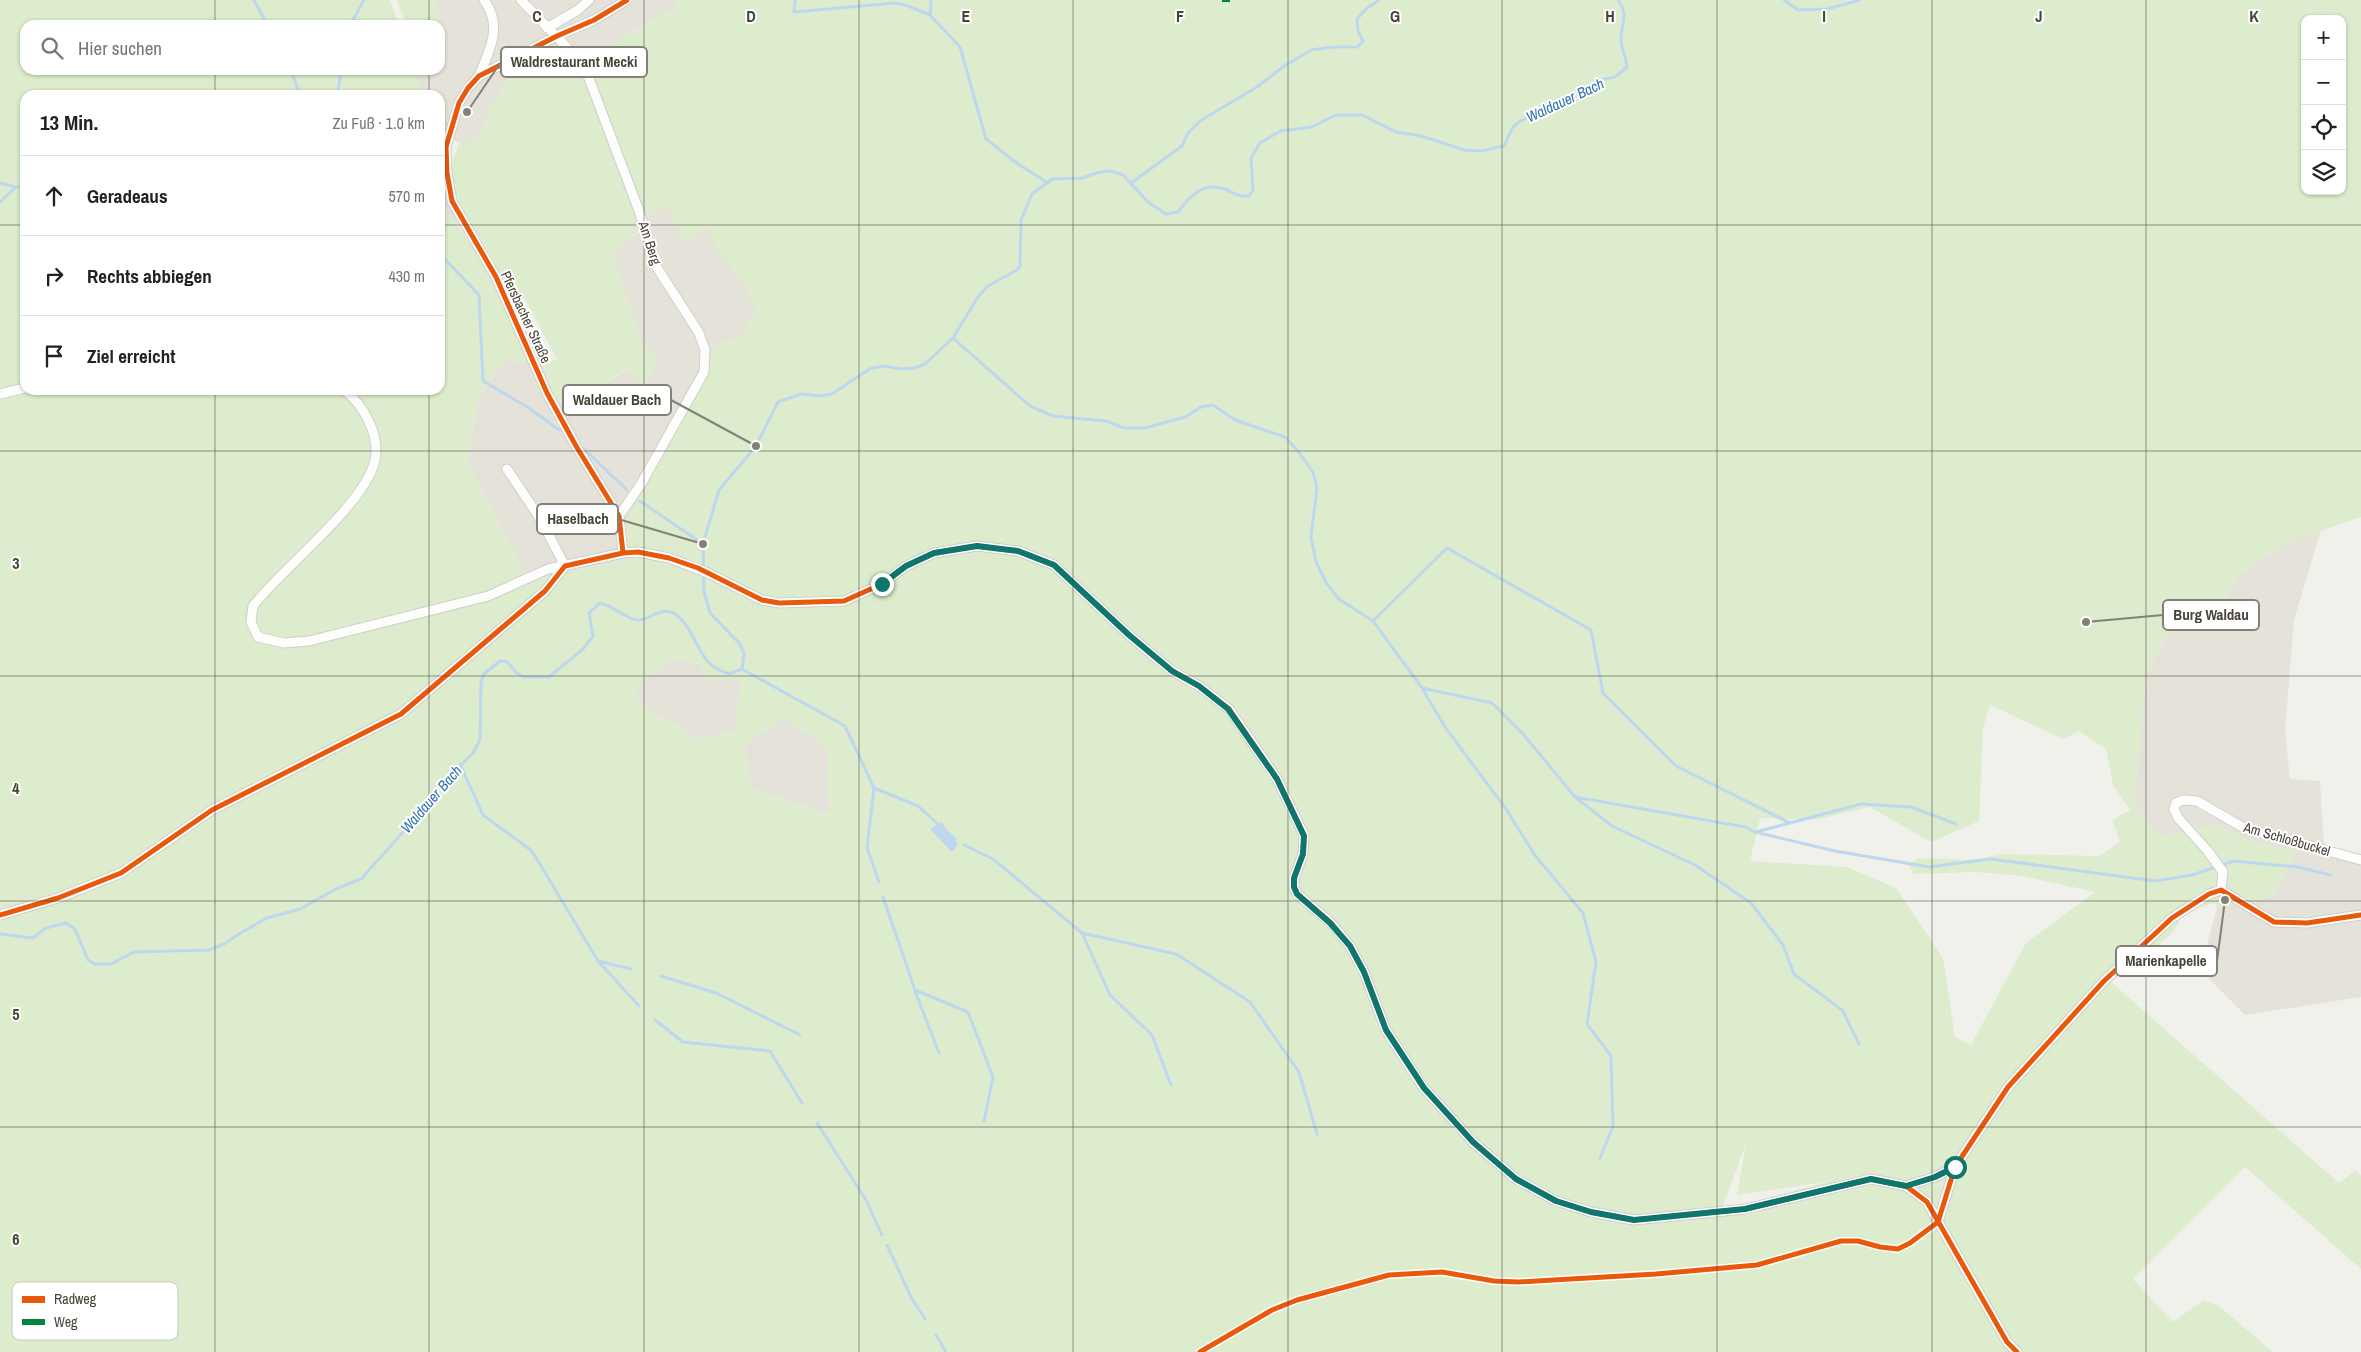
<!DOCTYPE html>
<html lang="de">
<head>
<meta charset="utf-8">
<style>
  body { margin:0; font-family:"Archivo Narrow",sans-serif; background:#f2f2f2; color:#222 }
  .controls { position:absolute; right:15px; top:15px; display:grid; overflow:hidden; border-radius:10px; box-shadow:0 1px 4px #0004 }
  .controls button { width:45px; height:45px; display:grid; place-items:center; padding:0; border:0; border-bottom:1px solid #e0e0e0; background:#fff; color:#222; font:25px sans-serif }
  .stop { position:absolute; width:15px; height:15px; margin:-11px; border:4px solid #0f766e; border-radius:50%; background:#fff }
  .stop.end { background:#0f766e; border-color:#fff; box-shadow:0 1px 5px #0008 }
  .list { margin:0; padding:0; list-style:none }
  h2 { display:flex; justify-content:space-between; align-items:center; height:65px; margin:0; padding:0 20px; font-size:21px }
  h2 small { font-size:16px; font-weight:400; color:#767676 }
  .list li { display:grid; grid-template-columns:32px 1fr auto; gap:15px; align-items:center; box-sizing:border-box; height:80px; padding:0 20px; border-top:1px solid #e0e0e0 }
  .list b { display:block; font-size:19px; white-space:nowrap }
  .list em { font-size:16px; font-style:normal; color:#767676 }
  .icon { flex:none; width:28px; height:28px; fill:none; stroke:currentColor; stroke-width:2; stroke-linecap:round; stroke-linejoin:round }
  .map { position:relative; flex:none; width:2361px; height:1352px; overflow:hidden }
  .search { position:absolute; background:#fff; box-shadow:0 1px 4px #0004; left:20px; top:20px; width:425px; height:55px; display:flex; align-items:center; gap:12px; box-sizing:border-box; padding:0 18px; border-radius:15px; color:#767676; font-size:19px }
  .panel { position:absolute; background:#fff; box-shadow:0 1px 4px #0004; left:20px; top:90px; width:425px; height:305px; border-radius:15px }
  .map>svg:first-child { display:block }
  .residential { fill:#e5e3d9 }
  .green { fill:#ddeccd; fill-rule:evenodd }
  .parking { fill:#e1e0dc }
  .water { fill:#bdd8ee }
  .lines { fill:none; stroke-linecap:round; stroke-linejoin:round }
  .stream { stroke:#bdd8ee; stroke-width:3 }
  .street-casing { stroke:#d0ceca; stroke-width:11 }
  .street { stroke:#fdfdfc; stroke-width:9 }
  .quiet { stroke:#00873e; stroke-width:4; stroke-dasharray:8 4; stroke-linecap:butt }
  .cycleway-casing { stroke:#fff; stroke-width:8 }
  .cycleway { stroke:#e8590c; stroke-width:5 }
  .route { stroke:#0f766e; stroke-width:6 }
  .grid { fill:none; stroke:#484338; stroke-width:1; stroke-opacity:0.55 }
  .labels { text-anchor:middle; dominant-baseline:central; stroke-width:4; stroke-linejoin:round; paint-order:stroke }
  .street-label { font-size:14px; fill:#484338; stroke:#fff }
  .water-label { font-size:15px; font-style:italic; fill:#3273b3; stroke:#fff }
  .key { fill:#fff; stroke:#c8c7c3; stroke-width:1 }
  .key-label { font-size:14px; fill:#484338 }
  .grid-label { font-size:16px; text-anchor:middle; font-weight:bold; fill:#484338; stroke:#fff; stroke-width:4; stroke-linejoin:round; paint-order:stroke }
  .leader { fill:none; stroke:#838077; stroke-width:2 }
  .callout-dot { fill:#838077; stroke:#fff; stroke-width:2 }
  .callout { fill:#fff; stroke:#838077; stroke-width:2 }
  .callout-label { font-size:15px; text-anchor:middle; font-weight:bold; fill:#484338 }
</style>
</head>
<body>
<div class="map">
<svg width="2361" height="1352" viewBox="0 0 2361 1352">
  <rect width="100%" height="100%" fill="#f1f1ec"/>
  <!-- residential -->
  <path class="residential" d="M433,0H675L677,7L614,42L586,63L565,38L510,65L513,70L500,96L491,106L480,137L464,146L440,132V95H424L415,75L419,70H440V44L446,36Z
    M668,206L705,228L757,305L742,337L714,346L706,377L626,517L624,530L630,541L631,559L547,576L530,583L467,463L478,397L505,361L529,360L543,365L560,411L628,369L644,386L659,361L642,345L613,257L627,239L648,227L644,216Z
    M2321,530L2294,620L2285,732L2290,779L2320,781L2324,845L2361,855V997L2245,1015L2200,970L2217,908L2272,897L2297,851L2250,842L2216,825L2162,837L2133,807L2146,675L2168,633L2212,622L2239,574L2283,544Z
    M672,659L702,663L708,680L742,681L736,713L738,731L699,740L646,708L634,689Z
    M784,716L828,750L830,815L752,789L744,747Z"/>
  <!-- green -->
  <path class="green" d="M0,0H390L399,25H25V70H414L424,95H25V390H440V206C482,249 506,305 529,360L505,361L478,397L467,463L530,583L547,576L631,559L630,541L624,530L626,517L706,377L714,346L742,337L757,305L705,229L684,243L668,207L644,216L586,63L614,42L677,7L675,0H2361V517L2283,544L2239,574L2212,622L2168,633L2146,675L2133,807L2162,837L2216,825L2250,842L2297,851L2272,897L2217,908L2215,903L2206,905L2182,915L2174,931L2152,950L2123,966L2111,982L2339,1183L2356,1170L2361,1176V1269L2245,1167L2133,1279L2173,1322L2203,1300L2219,1306L2273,1352H0ZM2305,19H2342V191H2305ZM672,659L701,663L702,672L708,680L742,681L736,713L738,731L699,740L646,708L634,689ZM1990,705L2063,739L2079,731L2106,749L2113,785L2130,810L2112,820L2120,842L2100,856L2004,854L1972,860L1918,858L1909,864L1913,874L1975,872L2023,876L2095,892L2026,943L1971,1045L1955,1037L1943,958L1896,888L1847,867L1750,861L1760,818L1814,820L1870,807L1931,842L1979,821L1983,728ZM784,716L828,750L829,815L752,789L744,747ZM1746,1143L1737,1195L1825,1182L1721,1212Z
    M397,0H433L446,36L440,44V25H406Z
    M557,41L582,66L643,229L627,239L613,257L642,345L659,361L644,386L627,369L560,411L543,365L557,359L525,299L508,288L493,259L461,206L454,189L452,169L454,157L459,144L464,146L480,137L491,106L500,96L513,70L509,64Z"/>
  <!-- parking -->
  <path class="parking" d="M441,160L446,201L460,227L440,206Z"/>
  <!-- water -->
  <path class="water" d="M941,822L958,844L952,852L930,829Z"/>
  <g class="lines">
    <!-- stream -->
    <path class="stream" d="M254,0L267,25
      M795,0L794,12L895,3L908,6L930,15L960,47L986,139L1018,164L1048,183
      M1784,0L1798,10L1827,9L1860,0
      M930,15L931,0
      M350,25L364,0
      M291,70L300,95
      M341,95L338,92L341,70
      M0,183L16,187
      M1131,183L1182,146L1188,133L1200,121L1257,87L1284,66L1311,50L1333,47H1357L1363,41L1358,31L1357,19L1366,9L1379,0
      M0,202L16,187L25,186
      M440,254L479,295L483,381L529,408L559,430
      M953,338L1030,406L1053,416L1106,421L1124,428H1145L1185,417L1201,407L1213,405L1235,420L1285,437L1298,451L1313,472L1317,488L1311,537L1316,562L1327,584L1339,599L1373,621L1422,688L1445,727L1506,809L1534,854L1583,913L1596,962L1587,1024L1611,1056L1613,1126L1600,1158
      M584,449L627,490
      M640,501L703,544
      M1373,621L1447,548L1591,630L1603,693L1676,766L1790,823
      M742,669L845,726L874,788L867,848L879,882
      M1422,688L1492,703L1523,734L1575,797L1612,826L1695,865L1751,903L1783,945L1794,974L1843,1011L1859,1044
      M460,764L483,815L532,851L598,961L639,1006
      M874,788L918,806L940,826
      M1575,797L1745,827L1755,832L1835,851L1929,867L1991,859L2155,881L2192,875L2234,861L2297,867L2331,875
      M1756,832L1861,804L1911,807L1956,824
      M948,833L955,839
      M964,845L993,859L1082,933L1176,954L1250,1002L1299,1072L1317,1134
      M883,897L915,990L968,1012L993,1077L984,1121
      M1082,933L1110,995L1152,1035L1171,1085
      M0,934L33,938L46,928L66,923L75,929L88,960L95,964H111L134,952L209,950L224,944L242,932L267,918L300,909L336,889L361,879L413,821L438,787L473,753L480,740L481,683L484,674L500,661L507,662L518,674L524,677H549L583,649L593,636L589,613L600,603C614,606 630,621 638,620C651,620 661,605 675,614C693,626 697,655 714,667C718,670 725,672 729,674L742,669L744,653L740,644L710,613L704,592L703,544L719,490L756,446L778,402L801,394L819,396L832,394L871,368L885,366L901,369L915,368L925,364L953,338L978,297L988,286L1017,270L1020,266L1021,220L1032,194L1052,179L1082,178L1100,172L1111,171L1123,175L1148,202L1166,214L1178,212C1190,196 1204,180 1227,190C1236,194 1238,197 1249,196L1253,190L1251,158L1260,143L1280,131L1312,127L1336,115H1362L1396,132L1421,136L1464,150L1481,151L1504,146L1513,127L1520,121L1559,106L1580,90L1600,80L1615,77L1627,67C1626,57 1621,48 1621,39C1621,22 1629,16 1618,0
      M598,961L631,969
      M661,976L716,993L800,1035
      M915,991L939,1053
      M655,1020L683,1042L770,1051L802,1103
      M817,1123L866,1200L882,1235
      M887,1245L911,1297L925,1319
      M936,1335L946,1352"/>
    <!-- street casing -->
    <g class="street-casing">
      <path id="street" d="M521,0L584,65L639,211L656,266L699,333L705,350L704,372L641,484L619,516
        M547,28L578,10L589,0
        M479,76C490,49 503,26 484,0
        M344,390C364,405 380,435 375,460C365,505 283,567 253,606L251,622L258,637L284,643L309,641L488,596L548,569L623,553L638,552L669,558L708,573L762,600L779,603L844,601L882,584L906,566L934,553L977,546L1018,551L1054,565L1129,635L1172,671L1199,686L1229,709L1277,779L1304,835L1303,854L1294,878V887L1297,894L1331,923L1350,946L1364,972L1386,1030L1423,1087L1473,1142L1516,1179L1556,1201L1591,1212L1634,1220L1745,1209L1871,1179L1906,1186L1927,1202L2007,1342L2017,1352
        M0,394L25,388
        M507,469L541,520L565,566
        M623,553L619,516L576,446L547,393L496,277L452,201L447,173L446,147L459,103L468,88L479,76L557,36L594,20L627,0
        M2221,890L2223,872L2207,850L2178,818L2174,809L2176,803L2183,800L2197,801L2244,828L2361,860
        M0,915L58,898L121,873L212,810L401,714L545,591L565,566
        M1906,1186L1935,1177L1955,1167
        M1938,1222L1955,1167L2008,1087L2104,981L2172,918L2209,894L2221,890L2274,922L2307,923L2361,915"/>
    </g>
    <!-- street -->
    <use href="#street" class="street"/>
    <!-- quiet -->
    <path class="quiet" d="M1222,0H1233"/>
    <!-- cycleway casing -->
    <g class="cycleway-casing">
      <path id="cycleway" d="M623,553L619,516L576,446L547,393L496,277L452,201L447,173L446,147L459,103L468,88L479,76L557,36L594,20L627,0
        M0,915L58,898L121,873L212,810L401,714L545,591L565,566L623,553L638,552L669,558L698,568L762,600L779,603L844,601L882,584L906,566L934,553L977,546L1018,551L1054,565L1129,635L1172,671L1199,686L1229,709L1277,779L1304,835L1303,854L1294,878V887L1297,894L1331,923L1350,946L1364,972L1386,1030L1423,1087L1473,1142L1516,1179L1556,1201L1591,1212L1634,1220L1745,1209L1871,1179L1906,1186L1927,1202L2007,1342L2017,1352
        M1200,1352L1272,1310L1297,1300L1389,1275L1442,1272L1494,1281L1518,1282L1656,1274L1757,1265L1841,1241H1858L1880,1247L1898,1249L1910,1243L1938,1222L1955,1167L2008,1087L2104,981L2172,918L2209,894L2221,890L2274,922L2307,923L2361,915"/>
    </g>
    <!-- cycleway -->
    <use href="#cycleway" class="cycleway"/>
  </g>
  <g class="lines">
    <!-- route -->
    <path class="route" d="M882,584L906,566L934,553L977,546L1018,551L1054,565L1129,635L1172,671L1199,686L1228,709L1277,779L1304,836L1303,854L1294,878V887L1297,894L1330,923L1350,946L1364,972L1386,1030L1424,1088L1473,1142L1516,1179L1556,1201L1591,1212L1634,1220L1745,1209L1871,1179L1906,1186L1935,1177L1955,1167"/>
  </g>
  <!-- grid -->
  <path class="grid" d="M215,0V25M429,0V25M644,0V1352M859,0V1352M1073,0V1352M1288,0V1352M1502,0V1352M1717,0V1352M1932,0V1352M2146,0V1352M215,70V95M429,70V95M0,225H25M440,225H2361M215,390V1352M429,390V1352M0,451H2361M0,676H2361M0,901H2361M0,1127H2361"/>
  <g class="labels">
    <!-- street labels -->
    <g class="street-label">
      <text transform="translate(650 243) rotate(72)">Am Berg</text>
      <text transform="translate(526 317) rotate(65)">Pfersbacher Straße</text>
      <text transform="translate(2287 839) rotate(16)">Am Schloßbuckel</text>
    </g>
    <!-- water labels -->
    <g class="water-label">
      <text transform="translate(1565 100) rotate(-25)">Waldauer Bach</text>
      <text transform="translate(431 799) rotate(-49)">Waldauer Bach</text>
    </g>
  </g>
  <!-- legend -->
  <rect x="12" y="1282" width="166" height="58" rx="8" class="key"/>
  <rect x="22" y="1296" width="23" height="7" fill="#e8590c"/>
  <rect x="22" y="1319" width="23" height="6" fill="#00873e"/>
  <g class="key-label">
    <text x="54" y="1304">Radweg</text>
    <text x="54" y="1327">Weg</text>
  </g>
  <g class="grid-label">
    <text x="537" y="22">C</text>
    <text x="751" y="22">D</text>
    <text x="966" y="22">E</text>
    <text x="1180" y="22">F</text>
    <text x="1395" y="22">G</text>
    <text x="1610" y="22">H</text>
    <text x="1824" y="22">I</text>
    <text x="2039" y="22">J</text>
    <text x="2254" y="22">K</text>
    <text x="16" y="569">3</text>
    <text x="16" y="794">4</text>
    <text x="16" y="1020">5</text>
    <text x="16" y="1245">6</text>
  </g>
  <!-- callouts -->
  <path class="leader" d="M467 112L501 62M756 446L671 400M703 544L618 519M2086 622L2163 615M2225 900L2217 961"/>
  <g class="callout-dot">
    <circle cx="467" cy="112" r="5"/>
    <circle cx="756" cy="446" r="5"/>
    <circle cx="703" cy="544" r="5"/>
    <circle cx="2086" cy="622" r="5"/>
    <circle cx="2225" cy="900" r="5"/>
  </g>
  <g class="callout">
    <rect x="501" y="47" width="146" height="30" rx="5"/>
    <rect x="563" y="385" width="108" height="30" rx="5"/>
    <rect x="537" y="504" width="81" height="30" rx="5"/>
    <rect x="2163" y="600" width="96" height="30" rx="5"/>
    <rect x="2116" y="946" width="101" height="30" rx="5"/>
  </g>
  <g class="callout-label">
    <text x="574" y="67">Waldrestaurant Mecki</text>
    <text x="617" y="405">Waldauer Bach</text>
    <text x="578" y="524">Haselbach</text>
    <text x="2211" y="620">Burg Waldau</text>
    <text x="2166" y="966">Marienkapelle</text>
  </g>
</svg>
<div class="controls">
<button>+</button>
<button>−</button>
<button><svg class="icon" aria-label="locate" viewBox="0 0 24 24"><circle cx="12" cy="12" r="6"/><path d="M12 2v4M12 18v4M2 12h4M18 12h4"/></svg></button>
<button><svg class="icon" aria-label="layers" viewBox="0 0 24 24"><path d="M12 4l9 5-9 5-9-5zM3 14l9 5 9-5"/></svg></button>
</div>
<div class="stop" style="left:1955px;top:1167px"></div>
<div class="stop end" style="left:882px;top:584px"></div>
<div class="search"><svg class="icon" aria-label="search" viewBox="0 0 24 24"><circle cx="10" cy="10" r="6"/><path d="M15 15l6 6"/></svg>Hier suchen</div>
<section class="panel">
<h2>13 Min.<small>Zu Fuß · 1.0 km</small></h2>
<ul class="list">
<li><svg class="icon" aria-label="ahead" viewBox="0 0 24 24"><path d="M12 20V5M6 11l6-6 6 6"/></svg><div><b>Geradeaus</b></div><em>570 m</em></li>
<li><svg class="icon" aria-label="right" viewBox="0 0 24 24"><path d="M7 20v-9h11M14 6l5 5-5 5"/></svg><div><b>Rechts abbiegen</b></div><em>430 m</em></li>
<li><svg class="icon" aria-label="arrive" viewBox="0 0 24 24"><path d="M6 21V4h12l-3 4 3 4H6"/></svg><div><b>Ziel erreicht</b></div></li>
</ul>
</section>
</div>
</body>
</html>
